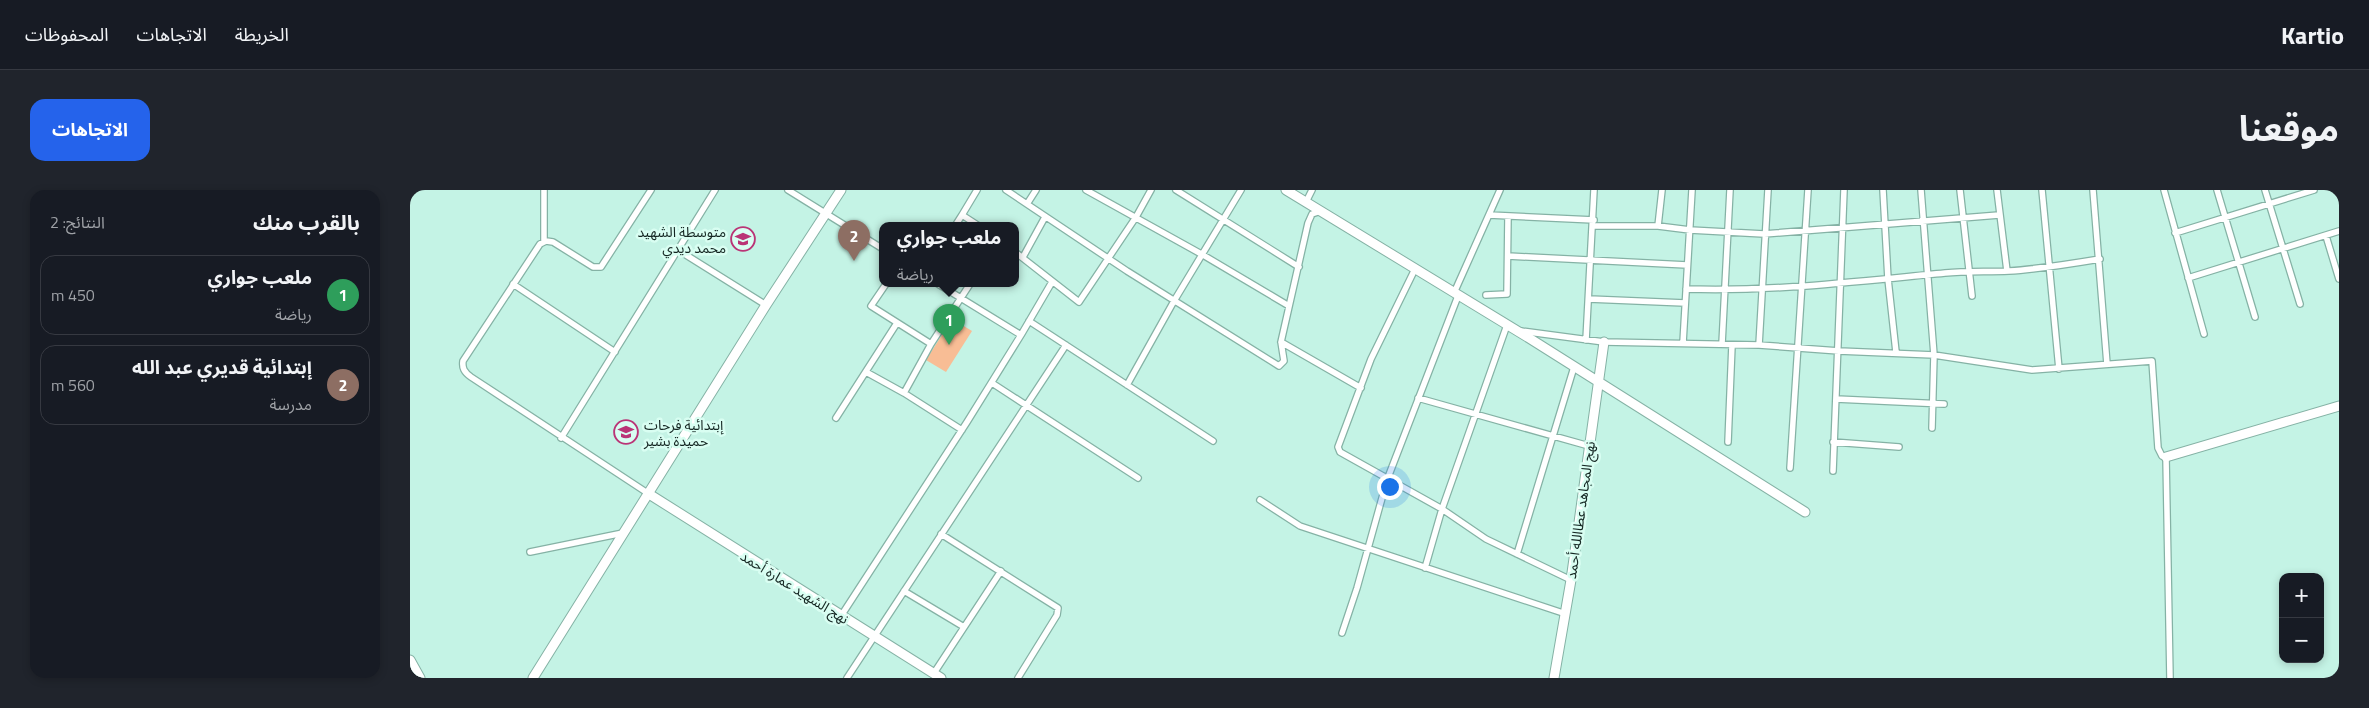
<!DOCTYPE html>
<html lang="ar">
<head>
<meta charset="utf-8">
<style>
  body { margin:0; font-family:"Titillium Web","Noto Sans Arabic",sans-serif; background:#20242c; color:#f1f3f6; direction:rtl }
  .controls { position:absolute; right:15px; bottom:15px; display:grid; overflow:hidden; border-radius:10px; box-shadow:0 2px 8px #0003 }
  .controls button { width:45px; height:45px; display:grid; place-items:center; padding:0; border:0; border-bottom:1px solid #363941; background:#171b24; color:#f1f3f6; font:25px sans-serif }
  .you { position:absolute; left:979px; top:296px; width:18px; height:18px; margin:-12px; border:4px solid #fff; border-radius:50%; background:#1a73e8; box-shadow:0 0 0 8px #1a73e833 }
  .badge { display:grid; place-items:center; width:32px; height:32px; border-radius:50%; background:#2563eb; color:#fff; font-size:16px; font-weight:700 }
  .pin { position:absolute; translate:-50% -41px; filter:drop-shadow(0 1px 2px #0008) }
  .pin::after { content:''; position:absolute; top:26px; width:18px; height:15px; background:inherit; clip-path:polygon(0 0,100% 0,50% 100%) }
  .popup { position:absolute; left:469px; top:32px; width:140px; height:65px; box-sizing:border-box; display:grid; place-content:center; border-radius:10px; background:#171b24; filter:drop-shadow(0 1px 4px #0005); font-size:16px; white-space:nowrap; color:#9ea1a6 }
  .popup b { font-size:19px; color:#f1f3f6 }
  .popup::after { content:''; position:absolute; left:50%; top:100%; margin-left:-10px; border:10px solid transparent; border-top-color:#171b24 }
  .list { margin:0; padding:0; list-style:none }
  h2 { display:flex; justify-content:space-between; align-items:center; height:65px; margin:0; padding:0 20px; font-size:21px }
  h2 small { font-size:16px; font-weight:400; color:#9ea1a6 }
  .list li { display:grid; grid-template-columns:32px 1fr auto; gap:15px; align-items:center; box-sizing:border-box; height:80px; margin:0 10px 10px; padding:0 10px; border:1px solid #363941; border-radius:15px }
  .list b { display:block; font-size:19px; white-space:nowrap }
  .list p { margin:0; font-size:16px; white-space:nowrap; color:#9ea1a6 }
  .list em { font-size:16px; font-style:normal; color:#9ea1a6 }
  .map { position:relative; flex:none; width:1929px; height:488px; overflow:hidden; direction:ltr; border-radius:15px }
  header { display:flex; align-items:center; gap:30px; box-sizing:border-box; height:70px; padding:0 25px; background:#171b24; border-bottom:1px solid #363941 }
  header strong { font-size:24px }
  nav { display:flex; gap:28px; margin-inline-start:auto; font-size:18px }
  .intro { display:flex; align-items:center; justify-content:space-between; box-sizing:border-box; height:120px; padding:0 30px }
  h1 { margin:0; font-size:35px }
  .button { padding:12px 22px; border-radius:15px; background:#2563eb; color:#fff; font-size:18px; font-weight:700 }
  main { display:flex; gap:30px; padding:0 30px }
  aside { flex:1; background:#171b24; border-radius:15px; box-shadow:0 2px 8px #0003 }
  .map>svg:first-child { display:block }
  .garden { fill:#f8bd95 }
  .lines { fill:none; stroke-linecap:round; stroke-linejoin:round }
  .street-casing { stroke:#85b2a5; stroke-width:8 }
  .secondary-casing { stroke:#85b2a5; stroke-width:11 }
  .primary-casing { stroke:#85b2a5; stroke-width:11 }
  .street { stroke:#fff; stroke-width:5.5 }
  .secondary { stroke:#fff; stroke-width:9 }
  .primary { stroke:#fff; stroke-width:9 }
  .labels { text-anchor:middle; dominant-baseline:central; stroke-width:5; stroke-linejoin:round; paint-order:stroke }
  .poi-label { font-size:14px; fill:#142622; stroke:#d9fef2; text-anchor:end }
  .street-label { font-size:14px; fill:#142622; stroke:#d9fef2 }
</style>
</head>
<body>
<header>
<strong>Kartio</strong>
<nav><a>الخريطة</a><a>الاتجاهات</a><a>المحفوظات</a></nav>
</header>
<div class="intro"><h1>موقعنا</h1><a class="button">الاتجاهات</a></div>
<main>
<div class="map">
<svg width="1929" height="488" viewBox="0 0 1929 488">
  <rect width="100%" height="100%" fill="#c4f3e5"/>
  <!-- garden -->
  <path class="garden" d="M542,129L562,141L536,182L516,170Z"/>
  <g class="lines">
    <!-- street casing -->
    <g class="street-casing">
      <path id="street" d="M378,0L473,59
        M567,0L552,25L569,36
        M596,0L717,81L869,176L874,171L871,152L898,33L902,24L911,21
        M676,0L793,65L879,116
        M766,0L889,77
        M1252,0L1248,36L1280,40L1354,44L1589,25
        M1473,0L1478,89L1486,162
        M1511,0L1524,165L1522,238
        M1550,0L1562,106
        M1587,0L1597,81
        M1632,0L1649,179
        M1683,0L1697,174
        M1754,0L1794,144
        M1807,0L1845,127
        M1855,0L1890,114
        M896,12L902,0
        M617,14L626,0
        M1079,25L1184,30
        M545,36L552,25
        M1184,36H1248
        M1765,43L1904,0
        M1916,46L1929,89
        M134,51V0
        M268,60L356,115
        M605,62L669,112L726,27L741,0
        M1098,66L1277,75
        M613,67L635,27
        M1005,79L961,169L928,257L930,262L1032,319L1076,349L1161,390
        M1778,88L1929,41
        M103,94L205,162
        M476,94L461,116L521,154
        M528,94L611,145L642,92
        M1276,99C1363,102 1449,91 1535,83C1556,81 1578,82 1599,81C1630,79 1660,74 1690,69
        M1044,103L1090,0
        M1076,105L1097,104L1098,26
        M1179,109L1275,113
        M619,131L803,251
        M1111,141L1194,152L1349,155L1429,161L1524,165L1622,180L1742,171L1748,258L1752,266L1756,267L1760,488
        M1176,150L1184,0
        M871,152L951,198
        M1273,153L1282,0
        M1312,154L1320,0
        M1349,155L1358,0
        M456,182L494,203L552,240
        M582,193L728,288
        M717,195L764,111L831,0
        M494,203L521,154L560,94
        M1008,208L1179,256
        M1426,209L1534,214
        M426,228L487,133
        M151,248L305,0
        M1318,252L1322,155
        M1423,252L1489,257
        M1380,278L1398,0
        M1423,281L1434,0
        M239,304L61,187C54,182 52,178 53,171L130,54L136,51L143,52L183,77H191L241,0
        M850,310L890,336L1156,424
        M531,344L648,418L647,425L608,488
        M120,362L213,343
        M1107,364L1164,177
        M1015,378L1032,319L1097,135
        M494,401L554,437
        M431,426L557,232L611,145
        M932,443L947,398L977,290L1048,106
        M524,483L591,381
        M437,488L656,155"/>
    </g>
    <!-- secondary casing -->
    <g class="secondary-casing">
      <path id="secondary" d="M876,0L1119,148L1395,322
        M1756,267L1929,216
        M239,304L531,488
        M123,488L356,115L431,0
        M1144,488L1161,390L1194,152"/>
    </g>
    <!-- primary casing -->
    <g class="primary-casing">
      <path id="primary" d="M0,470L10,488"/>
    </g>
    <!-- street -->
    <use href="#street" class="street"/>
    <!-- secondary -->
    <use href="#secondary" class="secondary"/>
    <!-- primary -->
    <use href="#primary" class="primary"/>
  </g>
  <!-- icons -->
  <defs>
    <g id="school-ring" transform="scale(1.25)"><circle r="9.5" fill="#d9fef2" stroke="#ba3476" stroke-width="1.5"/><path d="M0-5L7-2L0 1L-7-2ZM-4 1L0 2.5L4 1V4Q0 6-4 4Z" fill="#ba3476"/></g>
  </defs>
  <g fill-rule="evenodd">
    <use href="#school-ring" x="333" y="49"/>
    <use href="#school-ring" x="216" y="242"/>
  </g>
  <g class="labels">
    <!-- poi labels -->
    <g class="poi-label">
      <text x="316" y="41">متوسطة الشهيد<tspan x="316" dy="16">محمد ديدي</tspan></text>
      <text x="234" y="234" text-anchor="start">إبتدائية فرحات<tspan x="234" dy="16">حميدة بشير</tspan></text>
    </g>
    <!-- street labels -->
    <g class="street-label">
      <text transform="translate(1170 320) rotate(-82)">نهج المجاهد عطاالله أحمد</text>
      <text transform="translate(385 397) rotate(32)">نهج الشهيد عمارة أحمد</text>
    </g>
  </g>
</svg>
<div class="controls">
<button>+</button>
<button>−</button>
</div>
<div class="you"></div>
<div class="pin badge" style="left:539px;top:155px;background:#2e9e5b">1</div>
<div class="popup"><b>ملعب جواري</b>رياضة</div>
<div class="pin badge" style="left:444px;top:71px;background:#8d6e63">2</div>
</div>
<aside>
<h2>بالقرب منك<small>النتائج: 2</small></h2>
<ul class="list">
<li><span class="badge" style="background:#2e9e5b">1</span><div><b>ملعب جواري</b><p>رياضة</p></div><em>450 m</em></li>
<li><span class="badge" style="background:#8d6e63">2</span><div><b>إبتدائية قديري عبد الله</b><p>مدرسة</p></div><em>560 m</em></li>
</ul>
</aside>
</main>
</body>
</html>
